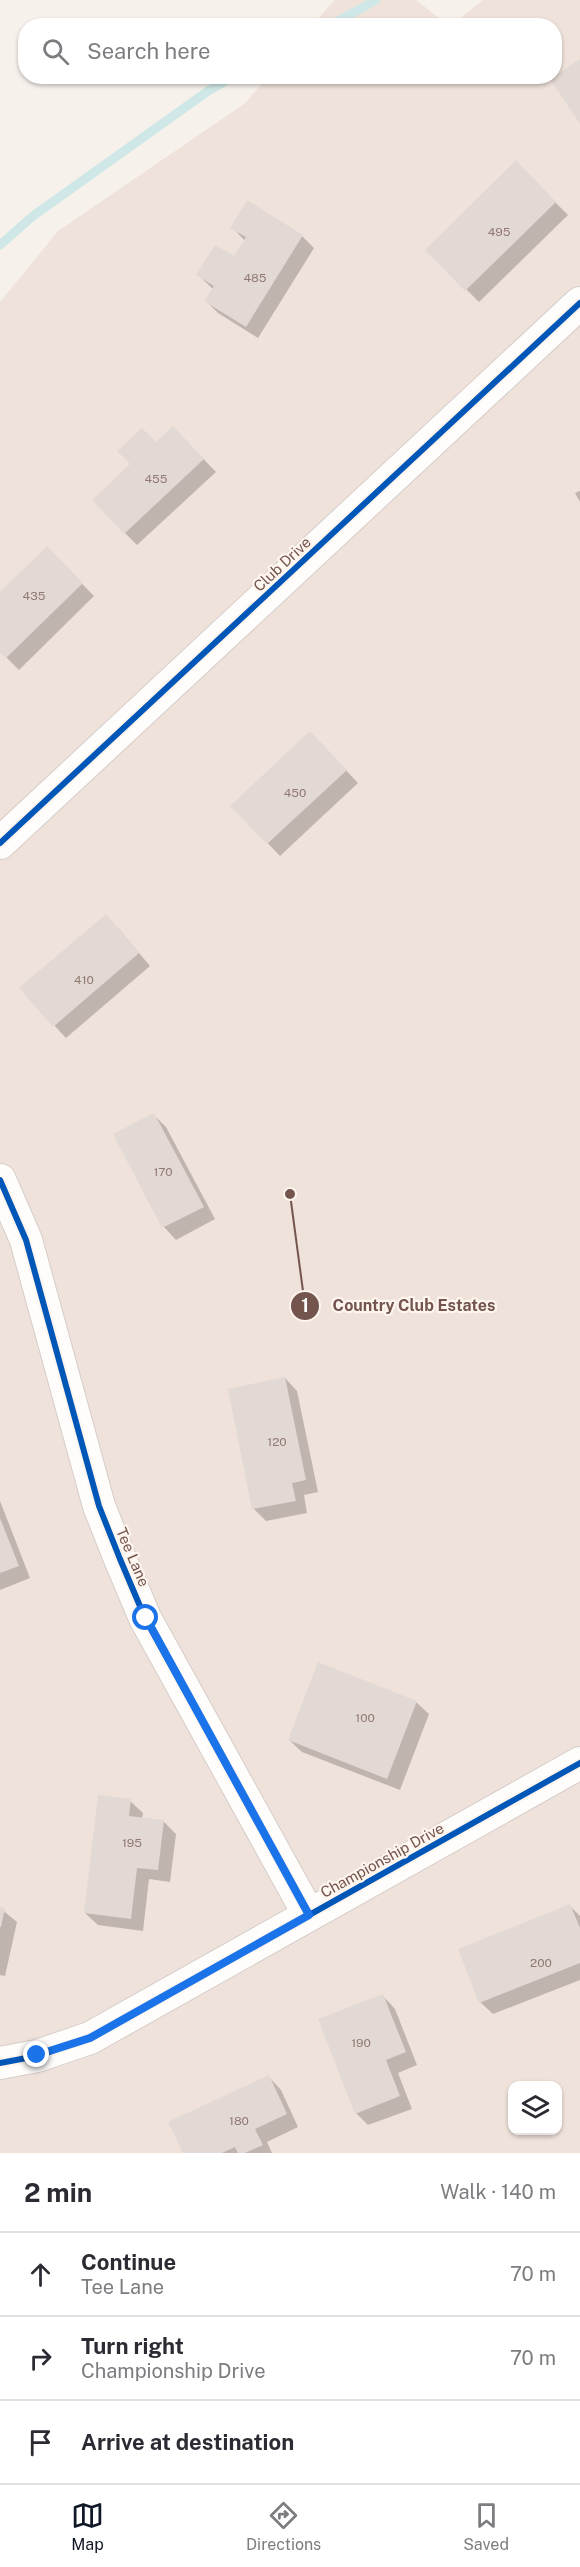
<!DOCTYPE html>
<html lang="en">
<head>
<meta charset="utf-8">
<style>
  body { margin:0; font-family:"Public Sans",sans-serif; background:#f2f2f3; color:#2b2b33 }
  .controls { position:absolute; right:18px; bottom:18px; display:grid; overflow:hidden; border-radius:12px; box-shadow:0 2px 4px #0004 }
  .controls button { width:54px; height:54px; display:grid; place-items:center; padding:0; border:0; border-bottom:2px solid #e1e1e2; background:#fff; color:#2b2b33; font:30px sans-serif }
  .stop { position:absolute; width:18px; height:18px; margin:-14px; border:4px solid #1a73e8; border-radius:50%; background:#fff }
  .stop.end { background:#1a73e8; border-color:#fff; box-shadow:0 2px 6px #0008 }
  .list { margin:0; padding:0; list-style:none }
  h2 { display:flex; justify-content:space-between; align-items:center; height:78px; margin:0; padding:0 24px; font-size:26px }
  h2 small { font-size:20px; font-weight:400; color:#7c7c81 }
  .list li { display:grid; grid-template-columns:39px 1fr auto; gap:18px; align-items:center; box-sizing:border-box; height:84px; padding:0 24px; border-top:2px solid #e1e1e2 }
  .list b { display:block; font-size:22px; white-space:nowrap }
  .list p { margin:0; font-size:20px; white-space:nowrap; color:#7c7c81 }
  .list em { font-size:20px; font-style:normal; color:#7c7c81 }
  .icon { flex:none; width:33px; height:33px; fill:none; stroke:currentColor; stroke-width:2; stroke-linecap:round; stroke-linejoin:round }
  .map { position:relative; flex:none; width:580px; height:2153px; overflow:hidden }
  .search { position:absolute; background:#fff; box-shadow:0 2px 4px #0004; left:18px; right:18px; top:18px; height:66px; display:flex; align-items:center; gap:15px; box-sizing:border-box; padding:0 21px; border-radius:24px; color:#7c7c81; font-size:22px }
  .sheet { height:330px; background:#fff }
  nav { display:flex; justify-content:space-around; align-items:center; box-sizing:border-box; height:84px; border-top:2px solid #e1e1e2; background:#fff; font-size:16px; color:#7c7c81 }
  nav a { display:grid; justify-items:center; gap:3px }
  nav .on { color:#111827 }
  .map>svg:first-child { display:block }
  .residential { fill:#efe2da; fill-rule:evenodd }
  .shadow { fill:#0003 }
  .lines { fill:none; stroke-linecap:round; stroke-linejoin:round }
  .stream { stroke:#cfe7e6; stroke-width:9 }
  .building { fill:#e3d9d4 }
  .minor-casing { stroke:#d6cdc9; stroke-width:34 }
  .minor { stroke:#fefdfc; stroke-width:32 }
  .cycleway-casing { stroke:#fef5ee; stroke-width:10 }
  .cycleway { stroke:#0057b8; stroke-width:6 }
  .route { stroke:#1a73e8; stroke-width:8 }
  .labels { text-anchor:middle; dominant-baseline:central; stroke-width:4.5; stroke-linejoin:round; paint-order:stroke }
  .number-label { font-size:12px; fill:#917872 }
  .street-label { font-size:15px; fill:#73554e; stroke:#fef5ee }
  .leader { fill:none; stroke:#73554e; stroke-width:2 }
  .callout-dot { fill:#73554e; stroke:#fef5ee; stroke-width:2 }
  .mark-label { font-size:18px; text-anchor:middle; font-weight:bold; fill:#fff }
  .callout-label { font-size:16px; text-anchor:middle; font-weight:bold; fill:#73554e; stroke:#fef5ee; stroke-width:4.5; stroke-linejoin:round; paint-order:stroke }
</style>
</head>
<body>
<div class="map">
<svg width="580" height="2153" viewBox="0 0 580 2153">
  <rect width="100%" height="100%" fill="#f7f1ec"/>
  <!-- residential -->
  <path class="residential" d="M335,0H416L448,25H312Z
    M483,0H580V2153H0V302L58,231L244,104L268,77L554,76V26L452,25ZM512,2086H558V2130H512Z"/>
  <!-- shadow -->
  <path class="shadow" d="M516,163L568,215L479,302L427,250Z
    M232,227L302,236L314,248L258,338L218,313L206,301L213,289L198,275L234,258L245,241Z
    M185,440L216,472L137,545L125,533L132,464L156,444Z
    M580,491V502L575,493Z
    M47,548L94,596L19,670L0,651V594Z
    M322,745L358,783L280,856L232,806Z
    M118,928L150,966L66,1038L54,1025Z
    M153,1114L166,1127L215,1219L176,1240L164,1227L115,1135Z
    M285,1378L297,1391L318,1492L304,1495L307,1513L266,1521L253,1508Z
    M0,1501L30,1578L0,1590Z
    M416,1702L429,1714L400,1790L302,1752L289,1740Z
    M130,1801L143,1813L142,1819L163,1821L176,1834L170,1882L149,1879L143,1931L98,1925L85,1913Z
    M570,1906L580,1916V1980L493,2014L480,2002Z
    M0,1908L17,1922L5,1976L0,1975Z
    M383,1996L395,2009L417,2065L398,2073L412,2109L368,2125L356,2113Z
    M269,2077L281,2090L298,2127L267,2142L272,2153H185Z"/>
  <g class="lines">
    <!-- stream -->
    <path class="stream" d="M329,26L376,0
      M0,245L33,216L208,91L234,76"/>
  </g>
  <!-- building -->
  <path class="building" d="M580,59V124L550,79Z
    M516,160L556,202L465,291L425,250Z
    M247,200L303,235L246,327L204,301L214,286L196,275L215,245L234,256L246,237L230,228Z
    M173,426L204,459L124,534L92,500L130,464L117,451L142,428L156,442Z
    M47,546L83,583L6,658L0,653V592Z
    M310,731L347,770L267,844L230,806Z
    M106,914L139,953L53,1027L19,988Z
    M154,1113L204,1207L162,1228L113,1134Z
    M285,1377L306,1480L292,1483L296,1501L252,1509L228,1389Z
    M0,1518L19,1566L0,1573Z
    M318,1662L417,1701L387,1779L288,1740Z
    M98,1795L131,1799L129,1816L164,1820L158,1870L137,1868L131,1919L84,1913Z
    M570,1904L580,1928V1963L479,2003L458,1949Z
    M0,1907L5,1908L1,1927H0Z
    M383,1994L406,2052L386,2060L400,2096L355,2114L318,2019Z
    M269,2075L287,2114L255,2129L263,2145L245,2153H238L235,2147L222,2153H183L168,2122Z"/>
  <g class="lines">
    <!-- minor casing -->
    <g class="minor-casing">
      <path id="minor" d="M0,843L580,303
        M0,1180L26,1240L99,1506L120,1559L145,1618L309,1915
        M0,2063L37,2056L90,2038L580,1763"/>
    </g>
    <!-- minor -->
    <use href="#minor" class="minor"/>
    <!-- cycleway casing -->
    <g class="cycleway-casing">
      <path id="cycleway" d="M0,843L580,303
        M0,1180L26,1240L99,1506L120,1559L145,1618L309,1915
        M0,2063L37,2056L90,2038L580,1763"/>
    </g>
    <!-- cycleway -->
    <use href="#cycleway" class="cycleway"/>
  </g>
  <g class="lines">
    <!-- route -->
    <path class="route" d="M37,2055L90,2038L309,1915L146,1618"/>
  </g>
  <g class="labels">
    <!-- number labels -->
    <g class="number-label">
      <text x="499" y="232">495</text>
      <text x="255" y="278">485</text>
      <text x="156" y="479">455</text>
      <text x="34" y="596">435</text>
      <text x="295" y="793">450</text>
      <text x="84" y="980">410</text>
      <text x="163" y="1172">170</text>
      <text x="277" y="1442">120</text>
      <text x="365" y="1718">100</text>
      <text x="132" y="1843">195</text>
      <text x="541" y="1963">200</text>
      <text x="361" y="2043">190</text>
      <text x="239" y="2121">180</text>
    </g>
    <!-- street labels -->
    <g class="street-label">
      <text transform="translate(282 564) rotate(-43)">Club Drive</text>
      <text transform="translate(133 1557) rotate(67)">Tee Lane</text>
      <text transform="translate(382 1860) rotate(-29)">Championship Drive</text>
    </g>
  </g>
  <!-- callouts -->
  <path class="leader" d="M290 1194L305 1306"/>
  <g class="callout-dot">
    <circle cx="290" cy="1194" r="6"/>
    <circle cx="305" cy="1306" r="15"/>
  </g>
  <g class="mark-label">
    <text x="305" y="1312">1</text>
  </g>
  <g class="callout-label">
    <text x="414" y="1311">Country Club Estates</text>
  </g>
</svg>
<div class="controls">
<button><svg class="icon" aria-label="layers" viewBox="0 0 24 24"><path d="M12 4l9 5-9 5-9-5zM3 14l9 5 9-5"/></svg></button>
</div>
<div class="stop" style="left:146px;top:1618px"></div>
<div class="stop end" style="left:37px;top:2055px"></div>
<div class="search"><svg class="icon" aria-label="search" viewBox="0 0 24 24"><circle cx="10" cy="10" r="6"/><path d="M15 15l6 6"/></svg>Search here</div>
</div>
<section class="sheet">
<h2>2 min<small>Walk · 140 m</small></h2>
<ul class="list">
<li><svg class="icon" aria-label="ahead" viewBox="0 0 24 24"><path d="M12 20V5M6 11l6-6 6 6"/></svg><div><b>Continue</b><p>Tee Lane</p></div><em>70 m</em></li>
<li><svg class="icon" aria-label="right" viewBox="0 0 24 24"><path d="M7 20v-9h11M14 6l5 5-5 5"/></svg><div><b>Turn right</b><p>Championship Drive</p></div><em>70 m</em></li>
<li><svg class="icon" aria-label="arrive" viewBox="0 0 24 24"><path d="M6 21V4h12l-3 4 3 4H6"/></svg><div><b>Arrive at destination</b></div></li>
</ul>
</section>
<nav>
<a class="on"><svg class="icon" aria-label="map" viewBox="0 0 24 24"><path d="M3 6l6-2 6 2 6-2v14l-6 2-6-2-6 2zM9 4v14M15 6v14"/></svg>Map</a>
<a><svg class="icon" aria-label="directions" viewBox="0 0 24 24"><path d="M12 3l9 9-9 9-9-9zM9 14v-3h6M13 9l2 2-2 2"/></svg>Directions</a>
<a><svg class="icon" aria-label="saved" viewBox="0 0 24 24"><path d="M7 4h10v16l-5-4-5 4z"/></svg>Saved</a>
</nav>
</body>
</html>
